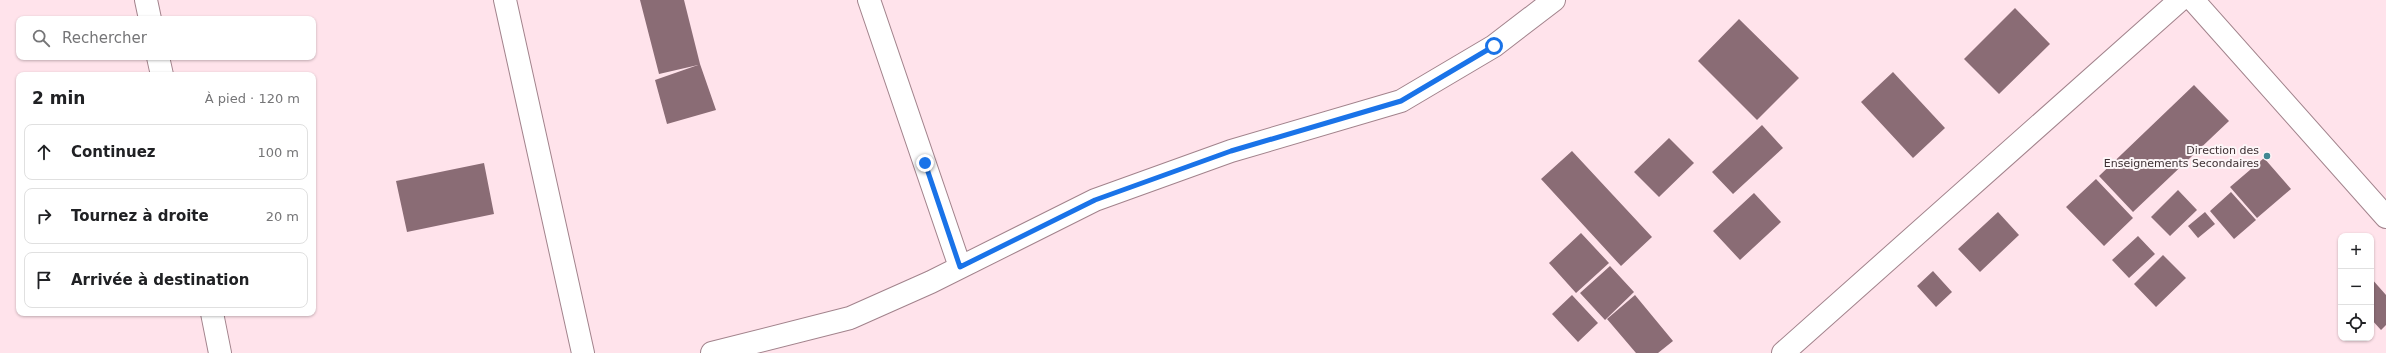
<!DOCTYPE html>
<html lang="fr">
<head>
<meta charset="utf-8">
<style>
  body { margin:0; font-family:"DejaVu Sans",sans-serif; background:#f2f2f2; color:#202124 }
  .controls { position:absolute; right:12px; bottom:12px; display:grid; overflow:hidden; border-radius:8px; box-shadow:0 1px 3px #0004 }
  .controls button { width:36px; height:36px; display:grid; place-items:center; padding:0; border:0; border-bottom:1px solid #e0e0e0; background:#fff; color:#202124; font:20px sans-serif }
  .stop { position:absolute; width:12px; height:12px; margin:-9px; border:3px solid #1a73e8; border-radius:50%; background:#fff }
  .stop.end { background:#1a73e8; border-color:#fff; box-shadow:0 1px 4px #0008 }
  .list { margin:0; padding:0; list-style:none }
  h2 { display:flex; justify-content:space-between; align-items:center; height:52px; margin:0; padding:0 16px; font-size:17px }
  h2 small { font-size:13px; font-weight:400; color:#757577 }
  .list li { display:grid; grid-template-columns:26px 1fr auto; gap:12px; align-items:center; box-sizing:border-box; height:56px; margin:0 8px 8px; padding:0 8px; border:1px solid #e0e0e0; border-radius:8px }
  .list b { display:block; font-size:15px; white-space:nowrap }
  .list em { font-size:13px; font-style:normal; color:#757577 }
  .icon { flex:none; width:22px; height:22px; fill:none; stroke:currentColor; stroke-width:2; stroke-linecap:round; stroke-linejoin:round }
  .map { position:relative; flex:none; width:2386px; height:353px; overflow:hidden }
  .search { position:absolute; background:#fff; box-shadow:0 1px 3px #0004; left:16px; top:16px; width:300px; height:44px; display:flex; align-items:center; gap:10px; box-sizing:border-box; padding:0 14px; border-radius:8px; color:#757577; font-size:15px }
  .panel { position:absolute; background:#fff; box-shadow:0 1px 3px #0004; left:16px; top:72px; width:300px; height:244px; border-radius:8px }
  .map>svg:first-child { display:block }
  .building { fill:#8a6c75 }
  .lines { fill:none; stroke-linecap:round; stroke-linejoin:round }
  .minor-casing { stroke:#a2838c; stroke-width:24 }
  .minor { stroke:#fff; stroke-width:22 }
  .route { stroke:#1a73e8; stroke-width:5 }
  .poi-dot { fill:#418792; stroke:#fdf6f8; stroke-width:1.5 }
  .labels { text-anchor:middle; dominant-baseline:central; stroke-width:4; stroke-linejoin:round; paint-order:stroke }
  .poi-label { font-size:11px; fill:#3e3134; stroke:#fdf6f8; text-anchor:end }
</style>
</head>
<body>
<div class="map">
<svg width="2386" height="353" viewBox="0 0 2386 353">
  <rect width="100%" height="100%" fill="#ffe3eb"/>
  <!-- building -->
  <path class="building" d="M640,0H684L700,64L716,110L667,124L655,80L698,65L659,74Z
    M2015,8L2050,44L1999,94L1964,59Z
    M1739,19L1799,78L1757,120L1698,61Z
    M1893,72L1945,128L1913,158L1861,102Z
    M2194,85L2229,121L2133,212L2099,176Z
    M1762,125L1783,148L1733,194L1712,172Z
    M1669,138L1694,163L1659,197L1634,172Z
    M1572,151L1652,237L1621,266L1541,179Z
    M2264,158L2291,189L2257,218L2230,187Z
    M484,163L494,214L407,232L396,181Z
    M2096,179L2133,218L2104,246L2066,207Z
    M2178,190L2197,210L2170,236L2151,217Z
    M2231,192L2256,220L2234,239L2210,211Z
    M1754,193L1781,222L1740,260L1713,231Z
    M1998,212L2019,235L1980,272L1958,249Z
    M2205,212L2215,224L2198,238L2188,226Z
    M1581,233L1609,263L1576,293L1549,263Z
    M2138,236L2155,254L2129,278L2112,260Z
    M2163,255L2186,278L2156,307L2134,284Z
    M1610,266L1634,292L1605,320L1580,293Z
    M1933,271L1952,292L1936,307L1917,286Z
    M2371,278L2386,295V325L2381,330L2371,319Z
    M1572,295L1598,323L1578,342L1552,314Z
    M1635,295L1673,341L1658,353H1636L1607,319Z"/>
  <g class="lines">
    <!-- minor casing -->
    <g class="minor-casing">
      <path id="minor" d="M146,0L150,19
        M505,0L583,353
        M869,0L960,267
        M2193,0L2386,217
        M158,57L162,75
        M212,313L220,353
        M712,353L850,318L931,282L1095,200L1231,151L1401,101L1494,46L1554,0
        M1783,353L2180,0"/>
    </g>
    <!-- minor -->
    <use href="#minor" class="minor"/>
  </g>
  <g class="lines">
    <!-- route -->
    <path class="route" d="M925,163L960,267L1095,200L1231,151L1401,101L1494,46"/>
  </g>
  <!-- markers -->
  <circle class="poi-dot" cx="2267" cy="156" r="4"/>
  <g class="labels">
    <!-- poi labels -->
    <g class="poi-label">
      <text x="2259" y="150">Direction des<tspan x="2259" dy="13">Enseignements Secondaires</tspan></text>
    </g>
  </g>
</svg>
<div class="controls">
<button>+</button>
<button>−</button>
<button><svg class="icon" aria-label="locate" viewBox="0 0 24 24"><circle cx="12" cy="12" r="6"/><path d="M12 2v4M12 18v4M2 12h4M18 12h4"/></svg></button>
</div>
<div class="stop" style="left:1494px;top:46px"></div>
<div class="stop end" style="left:925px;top:163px"></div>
<div class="search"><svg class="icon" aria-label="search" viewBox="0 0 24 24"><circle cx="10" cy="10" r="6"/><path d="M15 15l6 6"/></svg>Rechercher</div>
<section class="panel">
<h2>2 min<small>À pied · 120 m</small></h2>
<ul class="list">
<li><svg class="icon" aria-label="ahead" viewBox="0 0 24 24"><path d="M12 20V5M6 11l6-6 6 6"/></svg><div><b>Continuez</b></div><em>100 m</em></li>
<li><svg class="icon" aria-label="right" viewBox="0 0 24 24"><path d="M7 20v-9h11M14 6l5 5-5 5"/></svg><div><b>Tournez à droite</b></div><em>20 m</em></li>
<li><svg class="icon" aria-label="arrive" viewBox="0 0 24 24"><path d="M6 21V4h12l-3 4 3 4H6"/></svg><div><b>Arrivée à destination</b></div></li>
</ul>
</section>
</div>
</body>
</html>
